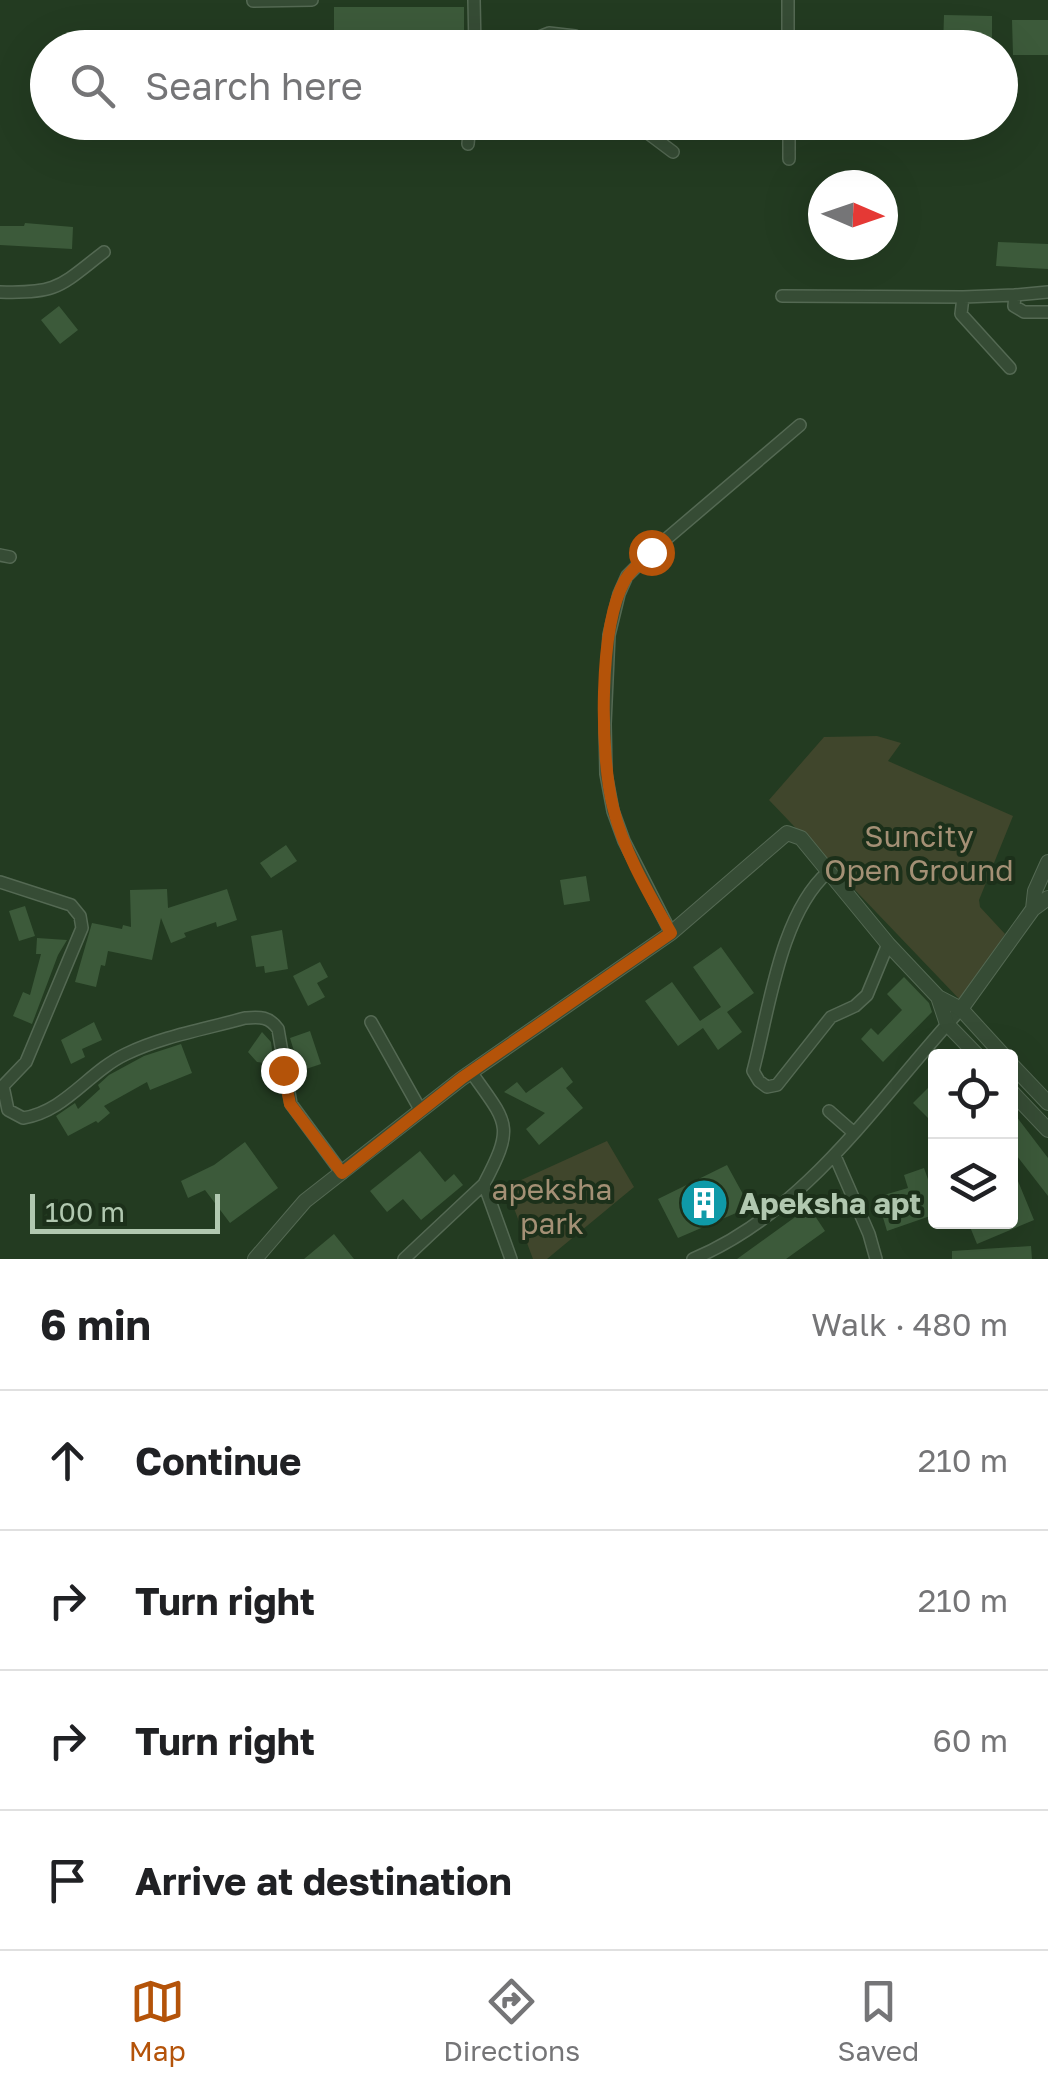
<!DOCTYPE html>
<html lang="en">
<head>
<meta charset="utf-8">
<style>
  body { margin:0; font-family:"Golos Text",sans-serif; background:#f2f2f2; color:#202124 }
  .controls { position:absolute; right:30px; bottom:30px; display:grid; overflow:hidden; border-radius:10px; box-shadow:0 10px 40px #0002 }
  .controls button { width:90px; height:90px; display:grid; place-items:center; padding:0; border:0; border-bottom:2px solid #e0e0e0; background:#fff; color:#202124; font:50px sans-serif }
  .compass { position:absolute; left:808px; top:170px; width:90px; height:90px; border-radius:50%; background:#fff; box-shadow:0 10px 40px #0002; rotate:92deg }
  .scale { position:absolute; left:30px; bottom:25px; width:190px; box-sizing:border-box; padding-left:10px; border:5px solid #b1c8b0; border-top:0; font-size:28px; line-height:35px; white-space:nowrap; color:#b1c8b0; -webkit-text-stroke:8px #1c301a; paint-order:stroke }
  .stop { position:absolute; width:30px; height:30px; margin:-22px; border:8px solid #b45309; border-radius:50%; background:#fff }
  .stop.end { background:#b45309; border-color:#fff; box-shadow:0 2px 10px #0008 }
  .list { margin:0; padding:0; list-style:none }
  h2 { display:flex; justify-content:space-between; align-items:center; height:130px; margin:0; padding:0 40px; font-size:42px }
  h2 small { font-size:32px; font-weight:400; color:#757577 }
  .list li { display:grid; grid-template-columns:65px 1fr auto; gap:30px; align-items:center; box-sizing:border-box; height:140px; padding:0 40px; border-top:2px solid #e0e0e0 }
  .list b { display:block; font-size:38px; white-space:nowrap }
  .list em { font-size:32px; font-style:normal; color:#757577 }
  .icon { flex:none; width:55px; height:55px; fill:none; stroke:currentColor; stroke-width:2; stroke-linecap:round; stroke-linejoin:round }
  .map { position:relative; flex:none; width:1048px; height:1259px; overflow:hidden }
  .search { position:absolute; background:#fff; box-shadow:0 10px 40px #0002; left:30px; right:30px; top:30px; height:110px; display:flex; align-items:center; gap:25px; box-sizing:border-box; padding:0 35px; border-radius:55px; color:#757577; font-size:38px }
  .sheet { height:690px; background:#fff }
  nav { display:flex; justify-content:space-around; align-items:center; box-sizing:border-box; height:140px; border-top:2px solid #e0e0e0; background:#fff; font-size:28px; color:#757577 }
  nav a { display:grid; justify-items:center; gap:5px }
  nav .on { color:#b45309 }
  .map>svg:first-child { display:block }
  .green { fill:#40462c }
  .building { fill:#3c5a3a }
  .lines { fill:none; stroke-linecap:round; stroke-linejoin:round }
  .minor-casing { stroke:#546953; stroke-width:14 }
  .tertiary-casing { stroke:#546953; stroke-width:16 }
  .minor { stroke:#364c35; stroke-width:11 }
  .tertiary { stroke:#364c35; stroke-width:14 }
  .route { stroke:#b45309; stroke-width:12 }
  .labels { text-anchor:middle; dominant-baseline:central; stroke-width:8; stroke-linejoin:round; paint-order:stroke }
  .park-label { font-size:30px; fill:#a49075; stroke:#1c301a }
  .poi-label { font-size:30px; font-weight:bold; fill:#b1c8b0; stroke:#1c301a; text-anchor:start }
</style>
</head>
<body>
<div class="map">
<svg width="1048" height="1259" viewBox="0 0 1048 1259">
  <rect width="100%" height="100%" fill="#233b21"/>
  <!-- green -->
  <path class="green" d="M877,736L901,743L888,761L1013,816L979,900L980,907L1005,934L962,1002L769,800L824,737Z
    M607,1141L634,1187L547,1259H533L506,1187Z"/>
  <!-- building -->
  <path class="building" d="M334,7H464V48H432V35H334Z
    M944,15L992,16V48H943Z
    M1012,20H1048V55H1013Z
    M25,223L73,227L72,249L0,245V226H24Z
    M998,242L1048,244V269L996,266Z
    M59,306L78,330L60,344L41,320Z
    M286,845L297,861L271,878L260,863Z
    M586,876L590,901L564,905L560,880Z
    M167,889L168,908L227,889L237,920L217,927L216,922L184,933L186,937L171,943L161,918L152,960L108,951L105,966L101,965L96,987L75,982L92,923L122,929L123,925L131,927L130,890Z
    M25,906L35,936L19,941L9,911Z
    M282,930L288,969L265,973L264,966L256,967L251,936Z
    M37,938L67,940L58,955L32,1024L13,1016L23,992L30,995L41,954H36Z
    M721,947L754,993L727,1012L742,1032L718,1050L703,1028L678,1046L645,1001L672,982L700,1021L721,1007L693,967Z
    M320,962L328,977L317,983L325,997L308,1006L293,976Z
    M904,977L929,1003L932,1012L883,1062L861,1039L871,1028L878,1035L902,1010L887,994Z
    M94,1022L102,1040L82,1049L85,1057L71,1064L61,1040Z
    M310,1031L321,1064L300,1071L290,1038Z
    M262,1032L271,1042L273,1058L265,1063L257,1062L248,1052Z
    M181,1044L192,1073L150,1090L147,1082L104,1106L110,1113L98,1123L96,1121L68,1136L56,1116L75,1103L78,1109L100,1089L98,1085L109,1075L144,1056Z
    M562,1067L573,1082L566,1088L583,1108L539,1145L526,1129L545,1113L504,1092L517,1082L526,1093Z
    M936,1080V1126L913,1103Z
    M1010,1108L1048,1158V1196L1010,1147Z
    M245,1142L278,1188L230,1223L205,1190L188,1198L181,1181L214,1165Z
    M420,1151L445,1182L454,1174L463,1185L421,1220L403,1199L387,1212L370,1191Z
    M1011,1164L1034,1220L977,1244L968,1222H1010Z
    M727,1165L750,1207L678,1238L658,1199Z
    M924,1168L936,1202V1214L887,1231L877,1197L908,1188L904,1175Z
    M809,1207L825,1231L786,1259H737Z
    M334,1234L354,1259H304Z
    M1031,1246L1032,1259H952V1251Z"/>
  <g class="lines">
    <!-- minor casing -->
    <g class="minor-casing">
      <path id="minor" d="M474,0L475,48
        M788,0V48
        M253,1L312,0
        M536,48L539,37L549,33L575,36L579,48
        M633,122L673,152
        M468,144L470,122
        M789,159V122
        M0,292C58,294 60,286 104,252
        M1048,292L1015,295L1014,306L1024,312H1048
        M782,296L963,297L961,314L1010,368
        M963,297L1015,295
        M0,555L10,557
        M828,872C780,914 769,1011 753,1071L759,1081L767,1087L777,1085L831,1017L855,1006L867,995L888,944
        M0,882L71,905L80,916L82,928L26,1062L3,1086L8,1110L23,1118C66,1111 88,1072 126,1054C163,1036 206,1029 245,1018C260,1017 269,1016 278,1029L291,1104L342,1173
        M671,933L624,841L613,811L606,774L605,724L609,635L619,594L627,576L651,552L800,425
        M371,1022L421,1111
        M471,1072C508,1124 515,1125 484,1184
        M829,1111L854,1133
        M835,1156L869,1234L876,1259
        M404,1259L484,1184L511,1259
        M693,1259C808,1211 879,1098 961,1009"/>
    </g>
    <!-- tertiary casing -->
    <g class="tertiary-casing">
      <path id="tertiary" d="M1033,909L1035,891L1048,862
        M938,997L947,1024L978,1056
        M961,1009L1033,909L1048,898
        M1010,1063L1048,1103
        M1010,1090L1048,1130
        M255,1259L305,1201L461,1079L671,933L787,833L801,838L888,944L938,997L961,1009L1004,1056"/>
    </g>
    <!-- minor -->
    <use href="#minor" class="minor"/>
    <!-- tertiary -->
    <use href="#tertiary" class="tertiary"/>
  </g>
  <g class="lines">
    <!-- route -->
    <path class="route" d="M283,1070L290,1104L342,1173L462,1078L671,933C649,894 623,850 613,807C600,755 598,628 625,580C631,570 642,561 651,552"/>
  </g>
  <!-- icons -->
  <defs>
    <g id="building-disc" transform="scale(2.5)"><circle r="9.5" fill="#0f9aa8" stroke="#1c301a"/><path d="M-4-6H4V6H1V3H-1V6H-4ZM-2.5-4.3h1.7v1.8h-1.7ZM.8-4.3h1.7v1.8H.8ZM-2.5-1h1.7V.8h-1.7ZM.8-1h1.7V.8H.8Z" fill="#fff"/></g>
  </defs>
  <g fill-rule="evenodd">
    <use href="#building-disc" x="704" y="1203"/>
  </g>
  <g class="labels">
    <!-- park labels -->
    <g class="park-label">
      <text x="919" y="836">Suncity<tspan x="919" dy="34">Open Ground</tspan></text>
      <text x="552" y="1189">apeksha<tspan x="552" dy="34">park</tspan></text>
    </g>
    <!-- poi labels -->
    <g class="poi-label">
      <text x="739" y="1203">Apeksha apt</text>
    </g>
  </g>
</svg>
<div class="controls">
<button><svg class="icon" aria-label="locate" viewBox="0 0 24 24"><circle cx="12" cy="12" r="6"/><path d="M12 2v4M12 18v4M2 12h4M18 12h4"/></svg></button>
<button><svg class="icon" aria-label="layers" viewBox="0 0 24 24"><path d="M12 4l9 5-9 5-9-5zM3 14l9 5 9-5"/></svg></button>
</div>
<svg class="compass" viewBox="-18 -18 36 36"><path d="M0-13l5 13h-10z" fill="#e53935"/><path d="M0 13l5-13h-10z" fill="#757577"/></svg>
<div class="scale">100 m</div>
<div class="stop" style="left:651px;top:552px"></div>
<div class="stop end" style="left:283px;top:1070px"></div>
<div class="search"><svg class="icon" aria-label="search" viewBox="0 0 24 24"><circle cx="10" cy="10" r="6"/><path d="M15 15l6 6"/></svg>Search here</div>
</div>
<section class="sheet">
<h2>6 min<small>Walk · 480 m</small></h2>
<ul class="list">
<li><svg class="icon" aria-label="ahead" viewBox="0 0 24 24"><path d="M12 20V5M6 11l6-6 6 6"/></svg><div><b>Continue</b></div><em>210 m</em></li>
<li><svg class="icon" aria-label="right" viewBox="0 0 24 24"><path d="M7 20v-9h11M14 6l5 5-5 5"/></svg><div><b>Turn right</b></div><em>210 m</em></li>
<li><svg class="icon" aria-label="right" viewBox="0 0 24 24"><path d="M7 20v-9h11M14 6l5 5-5 5"/></svg><div><b>Turn right</b></div><em>60 m</em></li>
<li><svg class="icon" aria-label="arrive" viewBox="0 0 24 24"><path d="M6 21V4h12l-3 4 3 4H6"/></svg><div><b>Arrive at destination</b></div></li>
</ul>
</section>
<nav>
<a class="on"><svg class="icon" aria-label="map" viewBox="0 0 24 24"><path d="M3 6l6-2 6 2 6-2v14l-6 2-6-2-6 2zM9 4v14M15 6v14"/></svg>Map</a>
<a><svg class="icon" aria-label="directions" viewBox="0 0 24 24"><path d="M12 3l9 9-9 9-9-9zM9 14v-3h6M13 9l2 2-2 2"/></svg>Directions</a>
<a><svg class="icon" aria-label="saved" viewBox="0 0 24 24"><path d="M7 4h10v16l-5-4-5 4z"/></svg>Saved</a>
</nav>
</body>
</html>
